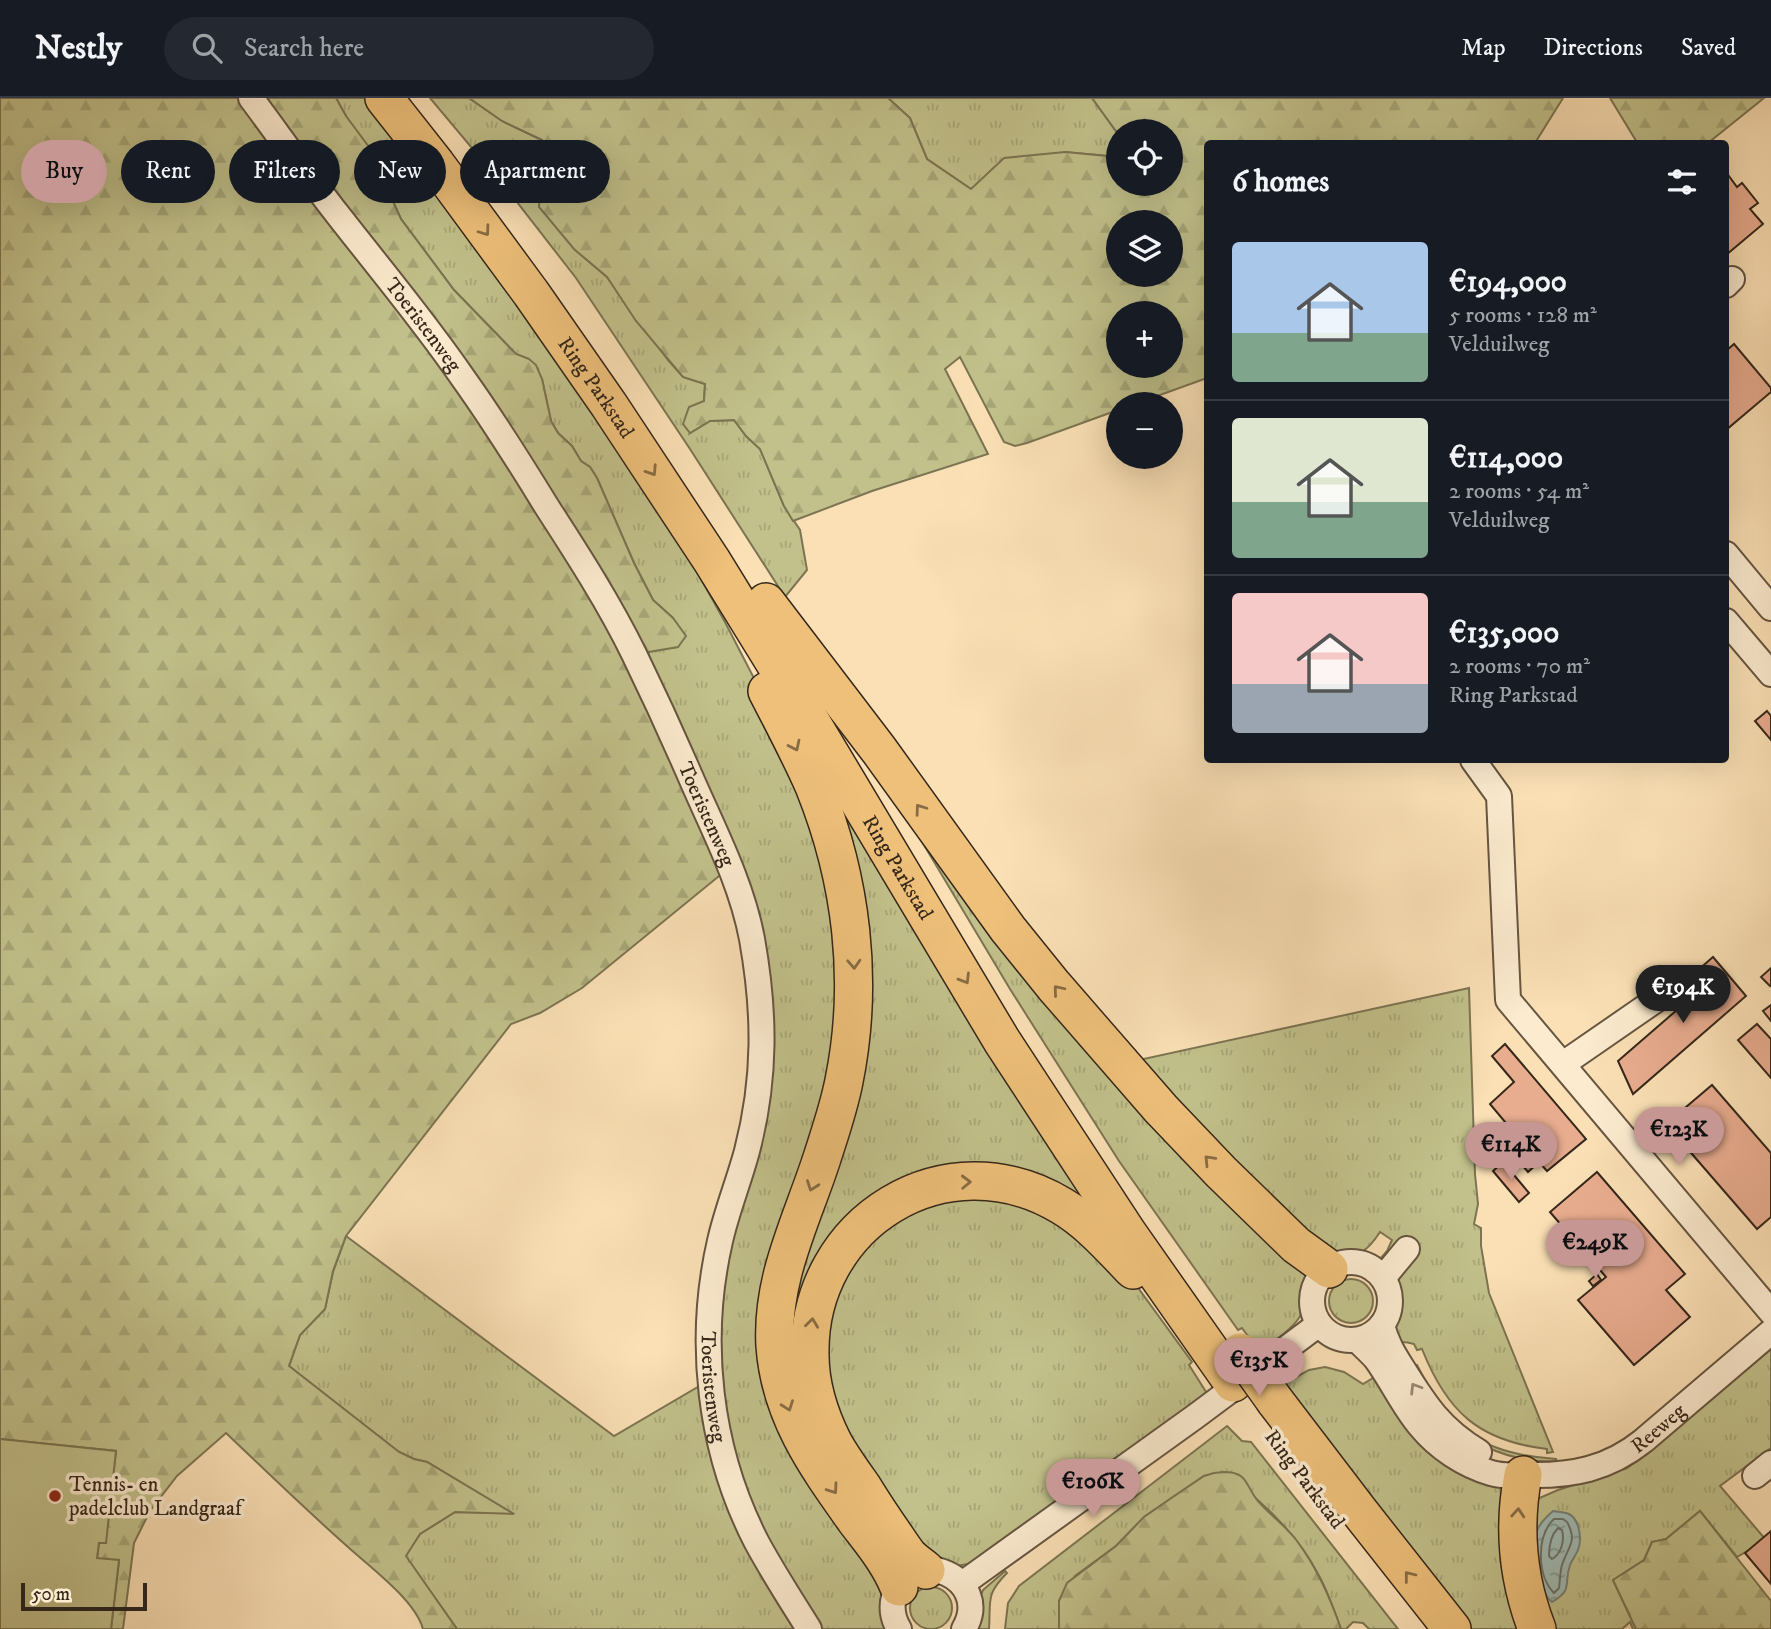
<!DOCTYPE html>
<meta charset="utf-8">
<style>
:root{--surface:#171b24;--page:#242831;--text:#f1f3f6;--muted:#9ea1a6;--line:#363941;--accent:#c59692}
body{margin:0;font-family:"IM FELL DW Pica",serif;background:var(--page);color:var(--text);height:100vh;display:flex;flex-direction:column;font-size:26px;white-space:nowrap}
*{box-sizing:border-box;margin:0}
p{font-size:23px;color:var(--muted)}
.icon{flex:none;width:38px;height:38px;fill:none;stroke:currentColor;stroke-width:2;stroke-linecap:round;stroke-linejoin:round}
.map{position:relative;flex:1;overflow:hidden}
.sheet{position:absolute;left:1204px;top:42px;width:525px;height:623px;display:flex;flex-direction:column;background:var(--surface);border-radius:7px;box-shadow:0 7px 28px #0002}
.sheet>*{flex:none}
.hud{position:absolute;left:21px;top:42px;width:665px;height:63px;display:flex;gap:14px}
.buttons{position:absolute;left:1106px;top:21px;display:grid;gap:14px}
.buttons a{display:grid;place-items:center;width:77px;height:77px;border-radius:50%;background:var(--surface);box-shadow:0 7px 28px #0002;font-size:35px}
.scale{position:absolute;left:21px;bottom:18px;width:126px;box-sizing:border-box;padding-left:7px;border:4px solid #35271a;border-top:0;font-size:19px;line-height:24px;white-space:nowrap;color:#35271a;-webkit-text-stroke:5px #fcebcf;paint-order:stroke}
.price{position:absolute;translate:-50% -60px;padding:0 16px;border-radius:24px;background:var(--accent);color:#111;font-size:23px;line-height:46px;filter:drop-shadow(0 2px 4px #0008)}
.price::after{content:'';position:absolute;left:50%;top:42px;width:21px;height:16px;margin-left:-10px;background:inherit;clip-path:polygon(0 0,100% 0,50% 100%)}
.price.on{background:#222;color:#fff}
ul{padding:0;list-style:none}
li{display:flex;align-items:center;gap:21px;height:175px;padding:0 28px}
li+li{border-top:2px solid var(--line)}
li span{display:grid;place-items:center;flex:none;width:196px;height:140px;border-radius:7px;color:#555}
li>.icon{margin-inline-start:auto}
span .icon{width:84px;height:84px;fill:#fffc;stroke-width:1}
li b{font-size:30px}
h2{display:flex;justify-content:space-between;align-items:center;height:84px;padding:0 28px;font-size:30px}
.pill{padding:0 24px;border-radius:32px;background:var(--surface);box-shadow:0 7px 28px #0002;font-size:24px;line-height:63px}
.pill.on{background:var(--accent);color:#111}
header{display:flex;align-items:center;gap:42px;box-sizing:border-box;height:98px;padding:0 35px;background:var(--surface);border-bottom:2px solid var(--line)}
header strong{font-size:33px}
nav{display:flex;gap:38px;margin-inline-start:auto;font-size:24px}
.search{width:490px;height:63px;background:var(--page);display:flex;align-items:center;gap:18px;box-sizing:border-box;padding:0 24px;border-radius:38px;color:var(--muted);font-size:26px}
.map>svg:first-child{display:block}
.grass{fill:url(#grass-tufts);stroke:#7c7452;stroke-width:2}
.forest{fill:url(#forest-firs);stroke:#7c7452;stroke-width:2;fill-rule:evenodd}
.pitch{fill:#c2c18b;stroke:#7c7452;stroke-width:2}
.water{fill:url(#water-ripples);stroke:#758077;stroke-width:2}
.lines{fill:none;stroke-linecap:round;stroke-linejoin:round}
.shore{stroke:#6a7168;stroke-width:2}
.building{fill:#e8ac8f;stroke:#35271a;stroke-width:2}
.minor-casing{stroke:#665541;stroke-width:28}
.highway-casing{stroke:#35271a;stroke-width:40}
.minor{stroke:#fcebcf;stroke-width:24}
.highway{stroke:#eec07a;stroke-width:37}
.highway-bridge-casing{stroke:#35271a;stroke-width:40;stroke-linecap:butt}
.highway-bridge{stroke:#eec07a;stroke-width:37}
.oneway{stroke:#886c45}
.oneway2{stroke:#988974}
.poi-dot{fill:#8f2418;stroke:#fcebcf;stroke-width:2.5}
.labels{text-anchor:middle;stroke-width:7;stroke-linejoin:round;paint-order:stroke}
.street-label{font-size:21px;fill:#35271a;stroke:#fcebcf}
.poi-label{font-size:21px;fill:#35271a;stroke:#fcebcf;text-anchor:start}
</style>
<header>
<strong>Nestly</strong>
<div class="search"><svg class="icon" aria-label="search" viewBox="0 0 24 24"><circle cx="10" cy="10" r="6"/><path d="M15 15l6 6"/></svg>Search here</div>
<nav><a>Map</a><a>Directions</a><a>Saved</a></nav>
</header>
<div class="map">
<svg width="1771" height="1531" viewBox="0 0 1771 1531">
<defs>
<pattern id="grass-tufts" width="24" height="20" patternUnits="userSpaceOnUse" patternTransform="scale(1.75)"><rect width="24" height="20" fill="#c2c18b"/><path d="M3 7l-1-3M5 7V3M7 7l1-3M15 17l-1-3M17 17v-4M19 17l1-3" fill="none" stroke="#a7a677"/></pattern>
<pattern id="forest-firs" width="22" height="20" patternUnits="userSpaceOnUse" patternTransform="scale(1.75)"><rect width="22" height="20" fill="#c2c18b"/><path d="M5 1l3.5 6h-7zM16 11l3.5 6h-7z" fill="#a7a677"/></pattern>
<pattern id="water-ripples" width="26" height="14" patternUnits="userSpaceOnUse" patternTransform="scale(1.75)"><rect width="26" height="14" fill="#a0bbb5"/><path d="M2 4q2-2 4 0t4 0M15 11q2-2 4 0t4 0" fill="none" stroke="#839892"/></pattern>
</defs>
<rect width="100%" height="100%" fill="#fbe0b5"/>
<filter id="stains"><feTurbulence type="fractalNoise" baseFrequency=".00286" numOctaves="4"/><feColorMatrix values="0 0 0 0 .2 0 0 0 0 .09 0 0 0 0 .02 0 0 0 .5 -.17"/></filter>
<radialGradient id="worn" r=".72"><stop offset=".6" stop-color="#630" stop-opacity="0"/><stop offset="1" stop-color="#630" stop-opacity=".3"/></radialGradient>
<g class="grass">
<polygon points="336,0 373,0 511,187 691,463 726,526 789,648 811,698 848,909 773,1197 889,1478 890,1531 817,1531 776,1462 733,1362 716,1236 767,906 646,565 649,553 678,549 673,520 653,502 634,465 597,380 590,369 581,363 572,348 558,335 551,323 542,281 529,261 516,256 454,192 401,121 390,97"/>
<polygon points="430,0 469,0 502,23 542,42 542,74 574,151 607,179 668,262 683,279 705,286 704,303 690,335 710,323 734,322 746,338 760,351 784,408 800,432 807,472 785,499 690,351 576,180 513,99"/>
<polygon points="888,0 1092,0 1118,36 1118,59 1065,54 971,91 927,61 910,20"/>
<polygon points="775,582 1131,1156 1041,1091 880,1105 804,1262 781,1239 859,887"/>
<path d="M872,660L1316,1174C1305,1190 1308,1201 1301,1216C1296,1229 1271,1245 1260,1255L1242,1230L1238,1232L1119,1063L1010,891Z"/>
<path d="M1469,890L1475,1076L1478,1106L1474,1126L1481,1130V1148L1489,1195L1553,1354L1547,1355V1351C1479,1343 1447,1314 1422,1251L1417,1252L1414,1246C1407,1244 1402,1243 1395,1245L1393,1230L1398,1201L1396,1182L1386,1165L1380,1161L1387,1153L1392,1142L1380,1134C1365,1157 1360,1156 1333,1159L1125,965Z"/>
<polygon points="1017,1096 1133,1183 1192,1264 1189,1267 1208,1297 1006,1442 968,1466 956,1468 910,1449 826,1305 824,1198 905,1105"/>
<polygon points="346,1138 614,1338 703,1286 801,1531 457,1531 405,1458 420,1436 455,1414 512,1415 427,1364 414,1361 399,1354 289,1268 300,1237 325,1211 333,1174"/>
<circle cx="1351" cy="1203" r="22"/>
<polygon points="1771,1249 1771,1350 1720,1388 1766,1442 1737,1459 1700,1413 1666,1441 1652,1444 1644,1462 1613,1482 1636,1531 1633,1531 1630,1524 1622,1531 1544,1531 1528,1412 1537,1401 1558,1392 1627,1370 1647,1355"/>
<path d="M1406,1256L1413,1268L1417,1267C1450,1333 1482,1356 1556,1361L1557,1364C1508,1364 1462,1345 1432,1305C1421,1290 1413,1274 1403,1258Z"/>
<polygon points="1325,1269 1344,1274 1363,1286 1378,1277 1512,1389 1532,1531 1464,1531 1282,1287 1309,1272"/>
<path d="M1227,1328L1242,1343L1251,1344L1398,1531H1369L1363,1525L1353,1524L1346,1531H1341C1334,1513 1328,1493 1318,1476C1297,1435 1260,1402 1224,1374L1204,1378L1170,1401L1144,1419L1116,1448L1075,1478L1059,1503V1531H1005L1008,1505L1019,1488Z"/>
<path d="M1005,1473L1007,1475C985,1497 991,1503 989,1531H974L979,1501L983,1492Z"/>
<circle cx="931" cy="1510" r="21"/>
</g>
<g class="forest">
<path d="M0,0H336L346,18L369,49L382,71L390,97L401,121L454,192L516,256L529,261L536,267L542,281L551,323L558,335L572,348L581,363L590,369L597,380L634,465L653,502L673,520L686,538L678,549L649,554L642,574L724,774L582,890L540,915L511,926L346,1138L333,1173L325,1211L300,1237L289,1268L399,1354L414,1361L427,1364L514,1416L455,1414L420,1436L406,1458L457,1531H423C415,1502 370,1469 348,1449C306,1412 266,1373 226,1335L177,1378L150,1413L134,1445L123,1531H111L119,1463L97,1461L99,1444L105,1445L116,1353L0,1341Z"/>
<path d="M469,0H888L910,20L927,61L971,91L1004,60L1065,54L1118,59V86H1171V33H1118V36L1092,0H1563L1535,45L1208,46L1207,280L1135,306H1118V312L1027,345L1015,348L1004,344L960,259L945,271L988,356L872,393L793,423L784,408L760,351L746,338L734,322L710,323L690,335L683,326L689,309L704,303L705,286L683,279L636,223L607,179L574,151L539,109L542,74V42L502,23ZM1171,124V177H1118V124ZM1118,215H1171V268H1118Z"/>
<polygon points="1610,0 1764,0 1708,45 1638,46"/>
<path d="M1224,1374C1249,1374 1245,1388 1258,1403C1270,1417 1286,1428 1297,1443C1317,1470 1330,1499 1341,1531H1059V1503L1067,1485L1116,1448L1144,1419L1170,1401L1204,1378L1214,1375Z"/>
<polygon points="1700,1413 1771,1503 1771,1531 1636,1531 1613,1482 1644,1462 1652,1444 1666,1441"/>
</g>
<polygon class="pitch" points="0,1341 116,1353 106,1445 99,1445 97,1460 119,1462 111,1531 0,1531"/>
<path class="water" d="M1553,1413C1558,1414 1564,1414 1569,1416C1580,1422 1582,1442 1578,1452C1576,1457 1572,1462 1570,1467C1563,1487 1574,1491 1552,1504C1539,1495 1533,1457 1535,1441C1536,1429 1544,1421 1553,1413Z"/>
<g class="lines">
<g class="shore">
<path d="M1554,1421H1563L1567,1424C1578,1444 1568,1448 1562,1467C1560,1474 1560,1482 1559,1490L1554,1495C1537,1478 1536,1438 1554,1421Z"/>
<path d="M1558,1430L1562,1432C1565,1443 1561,1456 1552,1461L1549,1458C1549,1448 1551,1437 1558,1430Z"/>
</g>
</g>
<g class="building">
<polygon points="1726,74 1737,89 1742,85 1758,105 1750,111 1763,126 1726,157"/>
<polygon points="1734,246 1771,290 1771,294 1726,332 1726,253"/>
<polygon points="1767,613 1771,618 1771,642 1755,623"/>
<polygon points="1713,859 1746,898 1633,996 1618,963 1700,892 1689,880"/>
<polygon points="1771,870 1771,887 1770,888 1761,879"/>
<polygon points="1771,907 1771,923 1763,913"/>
<polygon points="1757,926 1771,941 1771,980 1738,942"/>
<polygon points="1505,946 1586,1041 1547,1073 1539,1064 1528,1074 1494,1034 1506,1025 1490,1006 1514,984 1492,958"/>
<polygon points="1712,987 1771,1055 1771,1119 1757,1131 1666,1026"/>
<polygon points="1503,1064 1529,1095 1519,1104 1493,1073"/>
<polygon points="1597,1074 1685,1176 1666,1192 1690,1219 1634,1267 1578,1202 1606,1179 1550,1114"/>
<polygon points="1597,1176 1601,1182 1593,1188 1589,1183"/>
<polygon points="1771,1433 1771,1486 1745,1455"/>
</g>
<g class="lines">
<g class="minor-casing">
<g id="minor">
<path id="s1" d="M251,0C280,39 308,79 338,117C380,171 424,223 463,280C493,322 520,365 547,409C578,457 609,505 634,556C653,595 671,634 688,673C711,727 741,782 752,841C765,914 766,980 747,1053C739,1083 727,1112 720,1143C697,1243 709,1351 756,1443C772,1473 791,1502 809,1531"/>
<polyline points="1726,187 1732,181"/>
<polyline points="1726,456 1771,510"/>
<polyline points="1726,523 1771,576"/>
<polyline points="1473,662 1499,698 1508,902 1771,1214"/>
<polyline points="1563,966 1676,888"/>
<circle cx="1351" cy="1203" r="39"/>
<polyline points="1383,1180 1407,1151"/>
<path d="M1382,1227C1386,1244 1394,1257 1403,1271C1426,1308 1441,1331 1479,1354"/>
<path id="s2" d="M1357,1242C1363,1248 1370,1254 1376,1261C1392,1283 1403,1308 1420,1328C1438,1350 1464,1367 1491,1375C1504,1379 1515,1377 1528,1377C1572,1378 1608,1371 1643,1343L1771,1234"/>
<polyline points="1755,1378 1771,1365"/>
<polyline points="962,1486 1196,1318 1319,1226"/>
<path d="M899,1531C893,1521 891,1510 894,1499C910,1444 994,1480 964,1531"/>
</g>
</g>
<g class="highway-casing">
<g id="highway">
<path id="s3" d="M384,0L436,66L531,195L609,307L712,463L813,627L1002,943L1127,1134L1233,1285"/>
<polyline points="766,504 879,652 1008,831 1054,888 1161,1011 1221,1074 1296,1147 1329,1171"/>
<path d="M767,593C783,624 800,656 814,688C852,782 864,884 844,983C839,1009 830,1035 822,1060C802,1122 771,1180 775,1248C780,1318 817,1368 856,1423C872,1444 889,1464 899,1489"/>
<polyline points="1275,1303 1359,1413 1452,1531"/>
<path d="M1523,1377C1513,1429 1518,1482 1537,1531"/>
<path d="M926,1472C920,1467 914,1463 909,1458C905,1453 901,1447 897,1441C885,1424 873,1406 862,1388C852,1374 841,1359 833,1344C820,1318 810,1286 810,1257C807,1124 946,1038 1062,1108C1089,1124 1111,1149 1133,1172"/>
</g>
</g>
<use href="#minor" class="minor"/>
<use href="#highway" class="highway"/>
<g class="highway-bridge-casing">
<polyline id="highway-bridge" points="1240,1254 1275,1303"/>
</g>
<use href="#highway-bridge" class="highway-bridge"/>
</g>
<defs><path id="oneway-chevron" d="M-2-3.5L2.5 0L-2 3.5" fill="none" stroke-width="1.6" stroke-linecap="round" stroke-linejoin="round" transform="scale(1.75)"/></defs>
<g class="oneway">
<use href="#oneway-chevron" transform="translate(485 133) rotate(54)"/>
<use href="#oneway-chevron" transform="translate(652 373) rotate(57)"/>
<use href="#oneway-chevron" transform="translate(795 648) rotate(64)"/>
<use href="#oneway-chevron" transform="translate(920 711) rotate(-126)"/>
<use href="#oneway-chevron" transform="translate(854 866) rotate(87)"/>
<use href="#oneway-chevron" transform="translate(965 881) rotate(59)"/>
<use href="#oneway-chevron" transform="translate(1058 892) rotate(-130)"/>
<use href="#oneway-chevron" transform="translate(1209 1062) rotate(-134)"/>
<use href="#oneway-chevron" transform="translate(966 1084) rotate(-2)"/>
<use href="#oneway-chevron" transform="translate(812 1088) rotate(110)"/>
<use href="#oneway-chevron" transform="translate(812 1225) rotate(-83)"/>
<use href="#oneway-chevron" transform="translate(788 1308) rotate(70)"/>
<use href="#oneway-chevron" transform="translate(833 1391) rotate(55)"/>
<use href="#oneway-chevron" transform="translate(1518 1415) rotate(-86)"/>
<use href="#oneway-chevron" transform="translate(1409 1478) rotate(-128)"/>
</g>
<use class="oneway2" href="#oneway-chevron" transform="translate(1415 1290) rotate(-122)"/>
<circle class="poi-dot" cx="55" cy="1398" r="7"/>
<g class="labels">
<g class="street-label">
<text dy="7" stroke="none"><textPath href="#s1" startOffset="285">Toeristenweg</textPath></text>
<text dy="7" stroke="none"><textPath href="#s3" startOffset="359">Ring Parkstad</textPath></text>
<text dy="7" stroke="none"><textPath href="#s1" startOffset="852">Toeristenweg</textPath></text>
<text dy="7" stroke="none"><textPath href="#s3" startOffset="926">Ring Parkstad</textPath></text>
<text dy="7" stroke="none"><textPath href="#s1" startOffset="1440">Toeristenweg</textPath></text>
<text dy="7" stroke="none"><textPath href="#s2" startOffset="373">Reeweg</textPath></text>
<text transform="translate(1305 1381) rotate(53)" y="7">Ring Parkstad</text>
</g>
<g class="poi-label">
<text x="69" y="1393">Tennis- en<tspan x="69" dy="24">padelclub Landgraaf</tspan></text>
</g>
</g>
<rect width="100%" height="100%" filter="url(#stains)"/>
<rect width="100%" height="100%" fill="url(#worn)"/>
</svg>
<div class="buttons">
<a><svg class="icon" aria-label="locate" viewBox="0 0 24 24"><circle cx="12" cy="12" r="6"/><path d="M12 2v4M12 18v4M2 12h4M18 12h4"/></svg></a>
<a><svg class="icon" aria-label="layers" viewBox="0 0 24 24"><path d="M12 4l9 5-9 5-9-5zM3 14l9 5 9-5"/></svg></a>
<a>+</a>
<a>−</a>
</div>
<div class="scale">50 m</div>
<b class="price on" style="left:1683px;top:927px">€194K</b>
<b class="price" style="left:1679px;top:1069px">€123K</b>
<b class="price" style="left:1511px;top:1084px">€114K</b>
<b class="price" style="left:1595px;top:1182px">€249K</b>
<b class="price" style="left:1259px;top:1300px">€135K</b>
<b class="price" style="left:1093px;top:1421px">€106K</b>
<div class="hud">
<a class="pill on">Buy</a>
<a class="pill">Rent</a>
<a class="pill">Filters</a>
<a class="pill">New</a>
<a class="pill">Apartment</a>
</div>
<section class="sheet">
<h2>6 homes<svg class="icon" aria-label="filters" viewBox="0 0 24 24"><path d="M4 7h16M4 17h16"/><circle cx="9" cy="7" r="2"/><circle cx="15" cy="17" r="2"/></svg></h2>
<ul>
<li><span style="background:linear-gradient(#a9c7e8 65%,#7fa58c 0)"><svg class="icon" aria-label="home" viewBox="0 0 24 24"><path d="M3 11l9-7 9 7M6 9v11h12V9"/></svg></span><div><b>€194,000</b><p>5 rooms · 128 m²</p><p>Velduilweg</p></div></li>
<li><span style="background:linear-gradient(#dfe7d0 60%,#7fa58c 0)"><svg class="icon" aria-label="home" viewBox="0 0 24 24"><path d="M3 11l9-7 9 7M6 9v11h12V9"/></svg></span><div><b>€114,000</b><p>2 rooms · 54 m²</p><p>Velduilweg</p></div></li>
<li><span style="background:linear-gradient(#f6c9c9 65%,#9aa5b1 0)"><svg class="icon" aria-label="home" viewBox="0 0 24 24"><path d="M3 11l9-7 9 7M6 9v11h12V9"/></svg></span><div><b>€135,000</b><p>2 rooms · 70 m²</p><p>Ring Parkstad</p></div></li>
</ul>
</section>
</div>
